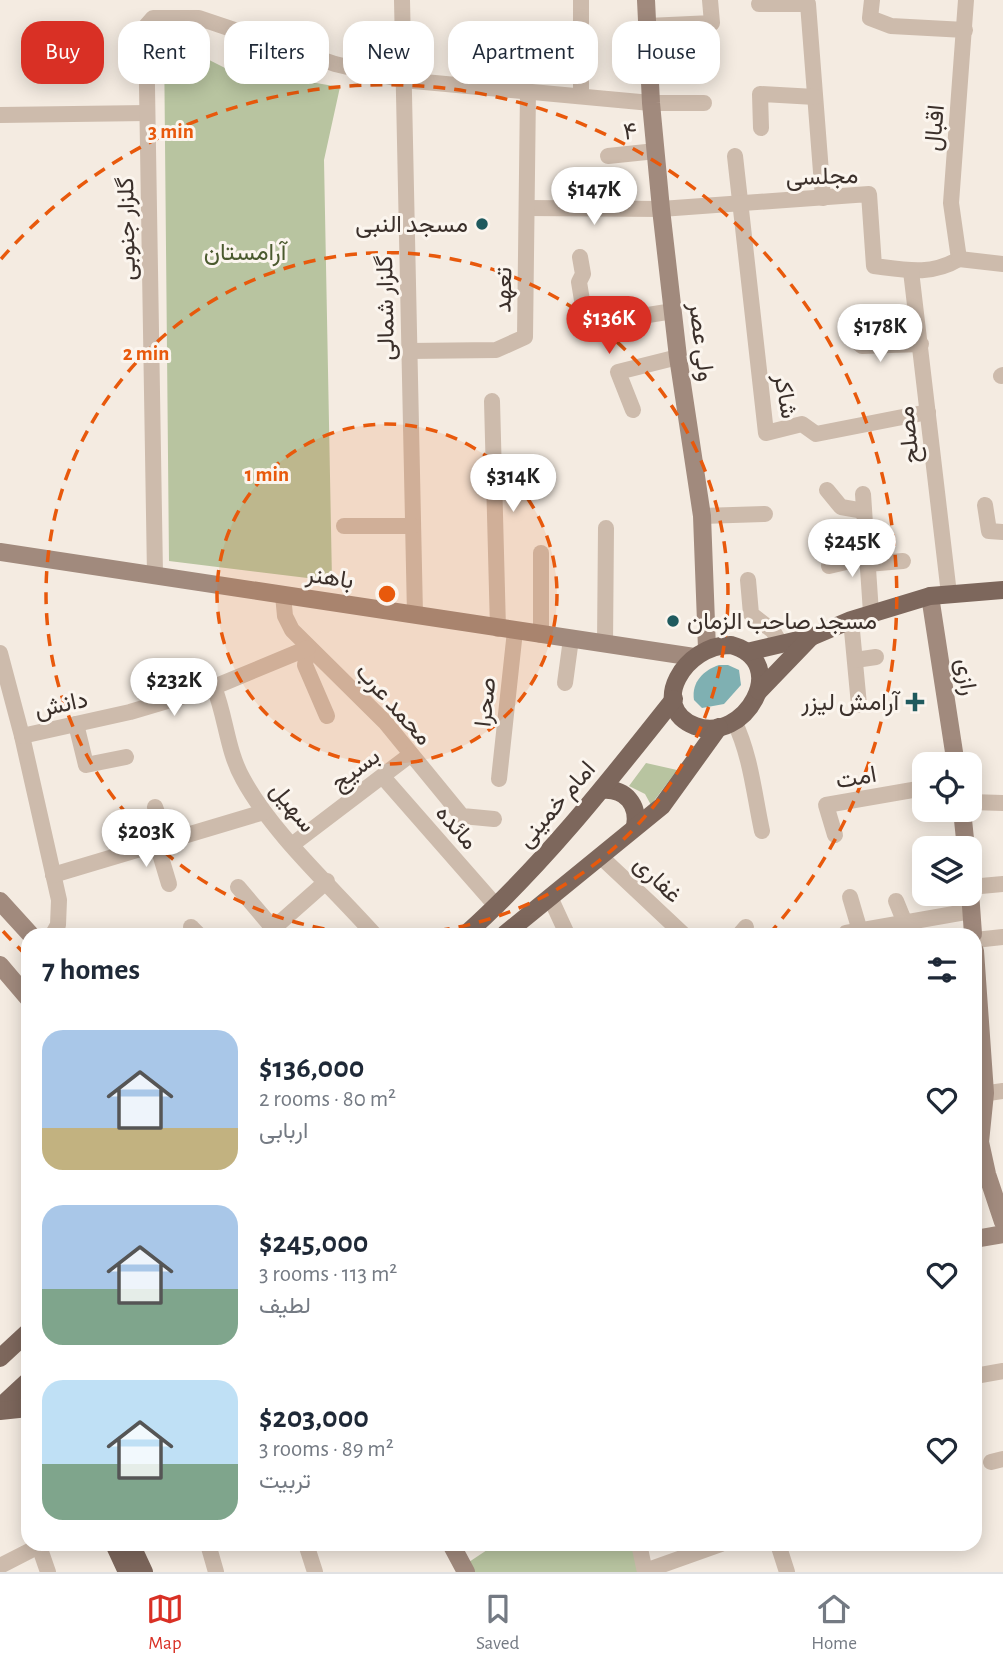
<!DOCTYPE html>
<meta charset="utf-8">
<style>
:root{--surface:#fff;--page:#f6f6f7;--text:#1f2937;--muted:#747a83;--line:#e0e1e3;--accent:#d93025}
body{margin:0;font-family:"Alegreya Sans",Vazirmatn,sans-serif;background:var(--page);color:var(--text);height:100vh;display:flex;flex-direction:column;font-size:26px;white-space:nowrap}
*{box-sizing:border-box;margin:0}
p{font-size:23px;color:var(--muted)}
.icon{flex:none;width:38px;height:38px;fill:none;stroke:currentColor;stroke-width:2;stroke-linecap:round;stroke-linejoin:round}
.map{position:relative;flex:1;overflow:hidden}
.drawer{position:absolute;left:21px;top:928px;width:961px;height:623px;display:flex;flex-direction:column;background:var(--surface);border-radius:21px;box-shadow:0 4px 18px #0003}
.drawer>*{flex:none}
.banner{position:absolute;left:21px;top:21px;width:962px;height:63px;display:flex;gap:14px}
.tools{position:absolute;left:912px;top:752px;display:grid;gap:14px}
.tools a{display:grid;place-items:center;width:70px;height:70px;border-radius:14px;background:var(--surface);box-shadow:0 4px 18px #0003;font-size:35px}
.price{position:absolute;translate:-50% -60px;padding:0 16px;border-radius:24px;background:#fff;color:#222;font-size:23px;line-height:46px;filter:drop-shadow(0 2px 4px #0008)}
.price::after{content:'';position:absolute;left:50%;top:42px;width:21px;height:16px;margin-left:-10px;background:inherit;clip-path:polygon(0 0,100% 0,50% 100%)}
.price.on{background:var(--accent);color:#fff}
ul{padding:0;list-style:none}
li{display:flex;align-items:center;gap:21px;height:175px;padding:0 21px}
li span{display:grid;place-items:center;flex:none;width:196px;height:140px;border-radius:21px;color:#555}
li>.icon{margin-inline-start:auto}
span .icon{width:84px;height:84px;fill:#fffc;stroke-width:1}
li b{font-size:30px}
h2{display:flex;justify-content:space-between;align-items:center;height:84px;padding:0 21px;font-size:30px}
.tag{padding:0 24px;border-radius:21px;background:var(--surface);box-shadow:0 4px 18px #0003;font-size:24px;line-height:63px}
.tag.on{background:var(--accent);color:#fff}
.menu{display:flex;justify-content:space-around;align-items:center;height:98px;border-top:2px solid var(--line);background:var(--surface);font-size:19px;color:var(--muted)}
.menu a{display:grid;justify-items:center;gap:4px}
.menu .on{color:var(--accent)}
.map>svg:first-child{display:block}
.green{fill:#b8c4a0}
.water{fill:#7fb0b2}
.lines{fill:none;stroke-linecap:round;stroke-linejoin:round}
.street{stroke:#cdbbac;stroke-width:16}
.secondary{stroke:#a18a7d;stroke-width:18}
.primary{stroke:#7d675c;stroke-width:18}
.ring{fill:none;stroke:#e8590c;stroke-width:3.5;stroke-dasharray:12 9}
.poi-dot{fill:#1f5a5e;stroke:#fbf5ee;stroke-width:2.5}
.labels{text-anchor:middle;stroke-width:6;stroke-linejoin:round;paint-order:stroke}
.street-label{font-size:24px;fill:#3b302b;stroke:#fbf5ee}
.poi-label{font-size:24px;fill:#3b302b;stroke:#fbf5ee;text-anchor:end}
.park-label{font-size:24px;fill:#4a5a2e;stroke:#fbf5ee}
.centre{fill:#e8590c;stroke:#fbf5ee;stroke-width:3.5}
.ring-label{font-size:21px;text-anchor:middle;font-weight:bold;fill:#e8590c;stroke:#fbf5ee;stroke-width:6;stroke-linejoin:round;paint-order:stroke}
</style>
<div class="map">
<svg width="1003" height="1572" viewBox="0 0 1003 1572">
<rect width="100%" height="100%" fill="#f4ebe1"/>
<g class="green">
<polygon points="164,37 225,68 340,87 324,160 332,581 169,561"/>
<polygon points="646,763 677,770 651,805 645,794 629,786"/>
<polygon points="496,1544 634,1544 641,1572 474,1572 469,1562"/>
</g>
<path class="water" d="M719,665H728L739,670L741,685L724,704L702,708L694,700C691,682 704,670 719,665Z"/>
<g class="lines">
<g class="street">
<polyline points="402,0 415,615"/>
<polyline points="581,0 581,96"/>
<polyline points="872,0 870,18 891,26 965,30"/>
<polyline points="759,4 808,4 823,198"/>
<polyline points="648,26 712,23 710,0"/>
<polyline points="0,115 147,113"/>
<polyline points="761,128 760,94 815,97"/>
<polyline points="608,156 656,151"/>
<polyline points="735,156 766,433 802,424 816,434 928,412"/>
<path d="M527,208L661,209L869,194L874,266C905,270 931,276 959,259"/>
<polyline points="580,257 583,274 579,282 586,325 673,311"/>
<polyline points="959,259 951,203 966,0"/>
<polyline points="959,259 1003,264"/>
<polyline points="911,271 949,594"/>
<polyline points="854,339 862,346 921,344"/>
<polyline points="409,351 496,350 525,337 528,91"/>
<polyline points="1001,376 1003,375"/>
<polyline points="492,401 498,629"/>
<polyline points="633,410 618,372 678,357"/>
<polyline points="827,490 841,507 864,511"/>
<polyline points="863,494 871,613"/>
<polyline points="985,505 989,531 1003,532"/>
<polyline points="702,516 765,514"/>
<polyline points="344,526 413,526"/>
<polyline points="867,564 903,561"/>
<polyline points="829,566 867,557"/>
<polyline points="155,575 146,26 153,18 199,18 335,64 403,80 651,103 704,103"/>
<polyline points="748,580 751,614 773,631 780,643"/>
<polyline points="283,595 285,616 292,630 385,722 462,816 494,819"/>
<polyline points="851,620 859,705"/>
<polyline points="541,635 541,553"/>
<polyline points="605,644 606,528"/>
<polyline points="308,648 305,665 327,716"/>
<polyline points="0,653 22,736 59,900 58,925 53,934"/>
<polyline points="855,660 876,657"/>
<polyline points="565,683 571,639"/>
<path d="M214,687C226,717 227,751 243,779C273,834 332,887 374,934"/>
<path d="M734,721C751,756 754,794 762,831"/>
<polyline points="76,724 86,765 126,757"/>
<polyline points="22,736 130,712 214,687 308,648"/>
<polyline points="383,777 497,907"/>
<polyline points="499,779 515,631"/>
<polyline points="970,802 1003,803"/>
<polyline points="155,807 167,841"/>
<polyline points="835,835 826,805 924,788"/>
<polyline points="157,844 169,884"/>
<polyline points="293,844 410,755"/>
<polyline points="600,856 683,934"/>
<polyline points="53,875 264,812"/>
<polyline points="238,887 278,934"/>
<polyline points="970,887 1003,884"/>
<polyline points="550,897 567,934"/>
<polyline points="850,897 860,931"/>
<polyline points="896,901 905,923"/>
<polyline points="191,927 198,934"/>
<polyline points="846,933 971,911"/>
<polyline points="267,934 327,881"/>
<polyline points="740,934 746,927"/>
<polyline points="975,940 1003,937"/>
<polyline points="975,1095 1003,1091"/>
<polyline points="975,1376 1003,1371"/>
<polyline points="991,1462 1003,1459"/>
<polyline points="208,1544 216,1572"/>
<polyline points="306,1544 315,1572"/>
<polyline points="639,1544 645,1572"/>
<polyline points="778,1544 787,1572"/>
<polyline points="39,1546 48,1572"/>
<polyline points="0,1566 43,1544"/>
<polyline points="645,1571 721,1544"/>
</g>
<g class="secondary">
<polyline points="646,0 651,103 661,209 678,357 702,516 707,649"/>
<polyline points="0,552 694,657"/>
<polyline points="930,596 956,765"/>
<polyline points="962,810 966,849"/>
<polyline points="970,892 973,934"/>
<polyline points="0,901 30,934"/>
<polyline points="975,951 985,1093 980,1142 987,1174 1003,1222"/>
<polyline points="0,965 28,998"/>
<polyline points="975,1239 1003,1234"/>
<polyline points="451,1544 466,1572"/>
</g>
<g class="primary">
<path d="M731,645C793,662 744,745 695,726C647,707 685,644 731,645Z"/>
<polyline points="747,652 811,637 851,620 930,596 1003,590"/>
<polyline points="759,691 811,637"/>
<path d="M602,790C626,788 639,805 635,827"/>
<path d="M466,934C544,864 609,781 674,699"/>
<polyline points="505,934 662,806 719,727"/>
<polyline points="0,1358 28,1332"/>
<polyline points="0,1407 28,1381"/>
<polyline points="0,1411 28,1408"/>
<polyline points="114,1544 127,1572"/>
<polyline points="131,1544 144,1572"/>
</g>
</g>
<circle cx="387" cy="594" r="170" fill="#e8590c" fill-opacity=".12"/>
<g class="ring">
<circle cx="387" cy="594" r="170"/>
<path d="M366 934A341 341 0 1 1 408 934"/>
<path d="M26 955A511 511 0 0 1 1 929M1 259A511 511 0 1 1 770 933"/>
</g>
<g class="poi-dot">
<circle cx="482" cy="224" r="7"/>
<circle cx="673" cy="621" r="7"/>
<path d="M911.5 691.5h7v7h7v7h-7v7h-7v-7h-7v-7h7z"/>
</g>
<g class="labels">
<g class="street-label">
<text transform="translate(934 128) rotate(-85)" y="8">اقبال</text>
<text transform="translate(630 131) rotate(-6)" y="8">۴</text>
<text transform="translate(822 176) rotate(-2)" y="8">مجلسی</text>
<text transform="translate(126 229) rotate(-91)" y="8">گلزار جنوبی</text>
<text transform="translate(503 290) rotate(-89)" y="8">تعهد</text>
<text transform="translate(385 308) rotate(-91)" y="8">گلزار شمالی</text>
<text transform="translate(702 342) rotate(83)" y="8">ولی عصر</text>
<text transform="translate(786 396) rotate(80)" y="8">شاکر</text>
<text transform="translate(908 435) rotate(-96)" y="8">مصلح</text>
<text transform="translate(330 577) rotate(9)" y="8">باهنر</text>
<text transform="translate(967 677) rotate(81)" y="8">رازی</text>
<text transform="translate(485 702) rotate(-84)" y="8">صحرا</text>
<text transform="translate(61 704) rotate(-12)" y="8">دانش</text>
<text transform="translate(394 704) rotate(48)" y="8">محمد عرب</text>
<text transform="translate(355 769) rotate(-37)" y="8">بسیج</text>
<text transform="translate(856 777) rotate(-10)" y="8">امت</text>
<text transform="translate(556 804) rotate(-49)" y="8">امام خمینی</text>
<text transform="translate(293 807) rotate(51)" y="8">سهیل</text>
<text transform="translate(457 827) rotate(49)" y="8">مائده</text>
<text transform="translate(658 879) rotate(44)" y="8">غفاری</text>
</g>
<g class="poi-label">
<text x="468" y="232">مسجد النبی</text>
<text x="687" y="629" text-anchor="start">مسجد صاحب الزمان</text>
<text x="899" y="710">آرامش لیزر</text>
</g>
<g class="park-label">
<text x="245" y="260">آرامستان</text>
</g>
</g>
<circle cx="387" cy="594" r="10" class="centre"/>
<g class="ring-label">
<text x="171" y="138">3 min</text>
<text x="146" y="360">2 min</text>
<text x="267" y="481">1 min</text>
</g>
</svg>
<div class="tools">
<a><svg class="icon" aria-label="locate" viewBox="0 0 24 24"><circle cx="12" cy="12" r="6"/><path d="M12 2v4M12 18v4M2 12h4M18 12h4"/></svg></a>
<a><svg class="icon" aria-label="layers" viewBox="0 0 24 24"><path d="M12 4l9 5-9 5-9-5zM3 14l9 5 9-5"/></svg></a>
</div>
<b class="price" style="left:594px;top:227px">$147K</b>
<b class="price on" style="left:609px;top:356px">$136K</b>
<b class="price" style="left:880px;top:364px">$178K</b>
<b class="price" style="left:513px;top:514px">$314K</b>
<b class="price" style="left:852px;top:579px">$245K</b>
<b class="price" style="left:174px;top:718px">$232K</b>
<b class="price" style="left:146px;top:869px">$203K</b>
<div class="banner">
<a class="tag on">Buy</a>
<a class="tag">Rent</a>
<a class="tag">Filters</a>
<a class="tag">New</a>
<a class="tag">Apartment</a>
<a class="tag">House</a>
</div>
<section class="drawer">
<h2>7 homes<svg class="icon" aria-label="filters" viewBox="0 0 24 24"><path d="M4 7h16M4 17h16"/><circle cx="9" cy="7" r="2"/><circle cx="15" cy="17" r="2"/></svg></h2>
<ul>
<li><span style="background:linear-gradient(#a9c7e8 70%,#c2b280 0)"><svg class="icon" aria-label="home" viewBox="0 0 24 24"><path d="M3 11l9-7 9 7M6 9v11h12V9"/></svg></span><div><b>$136,000</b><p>2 rooms · 80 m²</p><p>اربابی</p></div><svg class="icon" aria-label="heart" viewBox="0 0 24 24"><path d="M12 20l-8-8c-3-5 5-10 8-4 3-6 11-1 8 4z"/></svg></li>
<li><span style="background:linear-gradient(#a9c7e8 60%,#7fa58c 0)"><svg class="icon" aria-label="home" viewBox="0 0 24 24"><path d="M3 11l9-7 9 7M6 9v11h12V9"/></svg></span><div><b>$245,000</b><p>3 rooms · 113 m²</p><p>لطیف</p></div><svg class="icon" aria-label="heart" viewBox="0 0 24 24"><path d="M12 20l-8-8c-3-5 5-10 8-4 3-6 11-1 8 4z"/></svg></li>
<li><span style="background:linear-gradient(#bfe0f5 60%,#7fa58c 0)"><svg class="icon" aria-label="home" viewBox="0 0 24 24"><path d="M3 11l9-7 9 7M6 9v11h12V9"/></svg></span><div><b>$203,000</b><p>3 rooms · 89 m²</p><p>تربیت</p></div><svg class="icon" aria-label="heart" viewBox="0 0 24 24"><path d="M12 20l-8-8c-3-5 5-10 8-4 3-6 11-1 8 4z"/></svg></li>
</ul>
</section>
</div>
<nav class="menu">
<a class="on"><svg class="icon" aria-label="map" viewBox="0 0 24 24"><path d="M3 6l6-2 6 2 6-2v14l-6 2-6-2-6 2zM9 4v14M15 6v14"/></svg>Map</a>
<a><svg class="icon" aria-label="saved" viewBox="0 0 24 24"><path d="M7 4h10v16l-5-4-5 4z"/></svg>Saved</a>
<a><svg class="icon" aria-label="home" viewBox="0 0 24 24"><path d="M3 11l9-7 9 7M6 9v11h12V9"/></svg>Home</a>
</nav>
